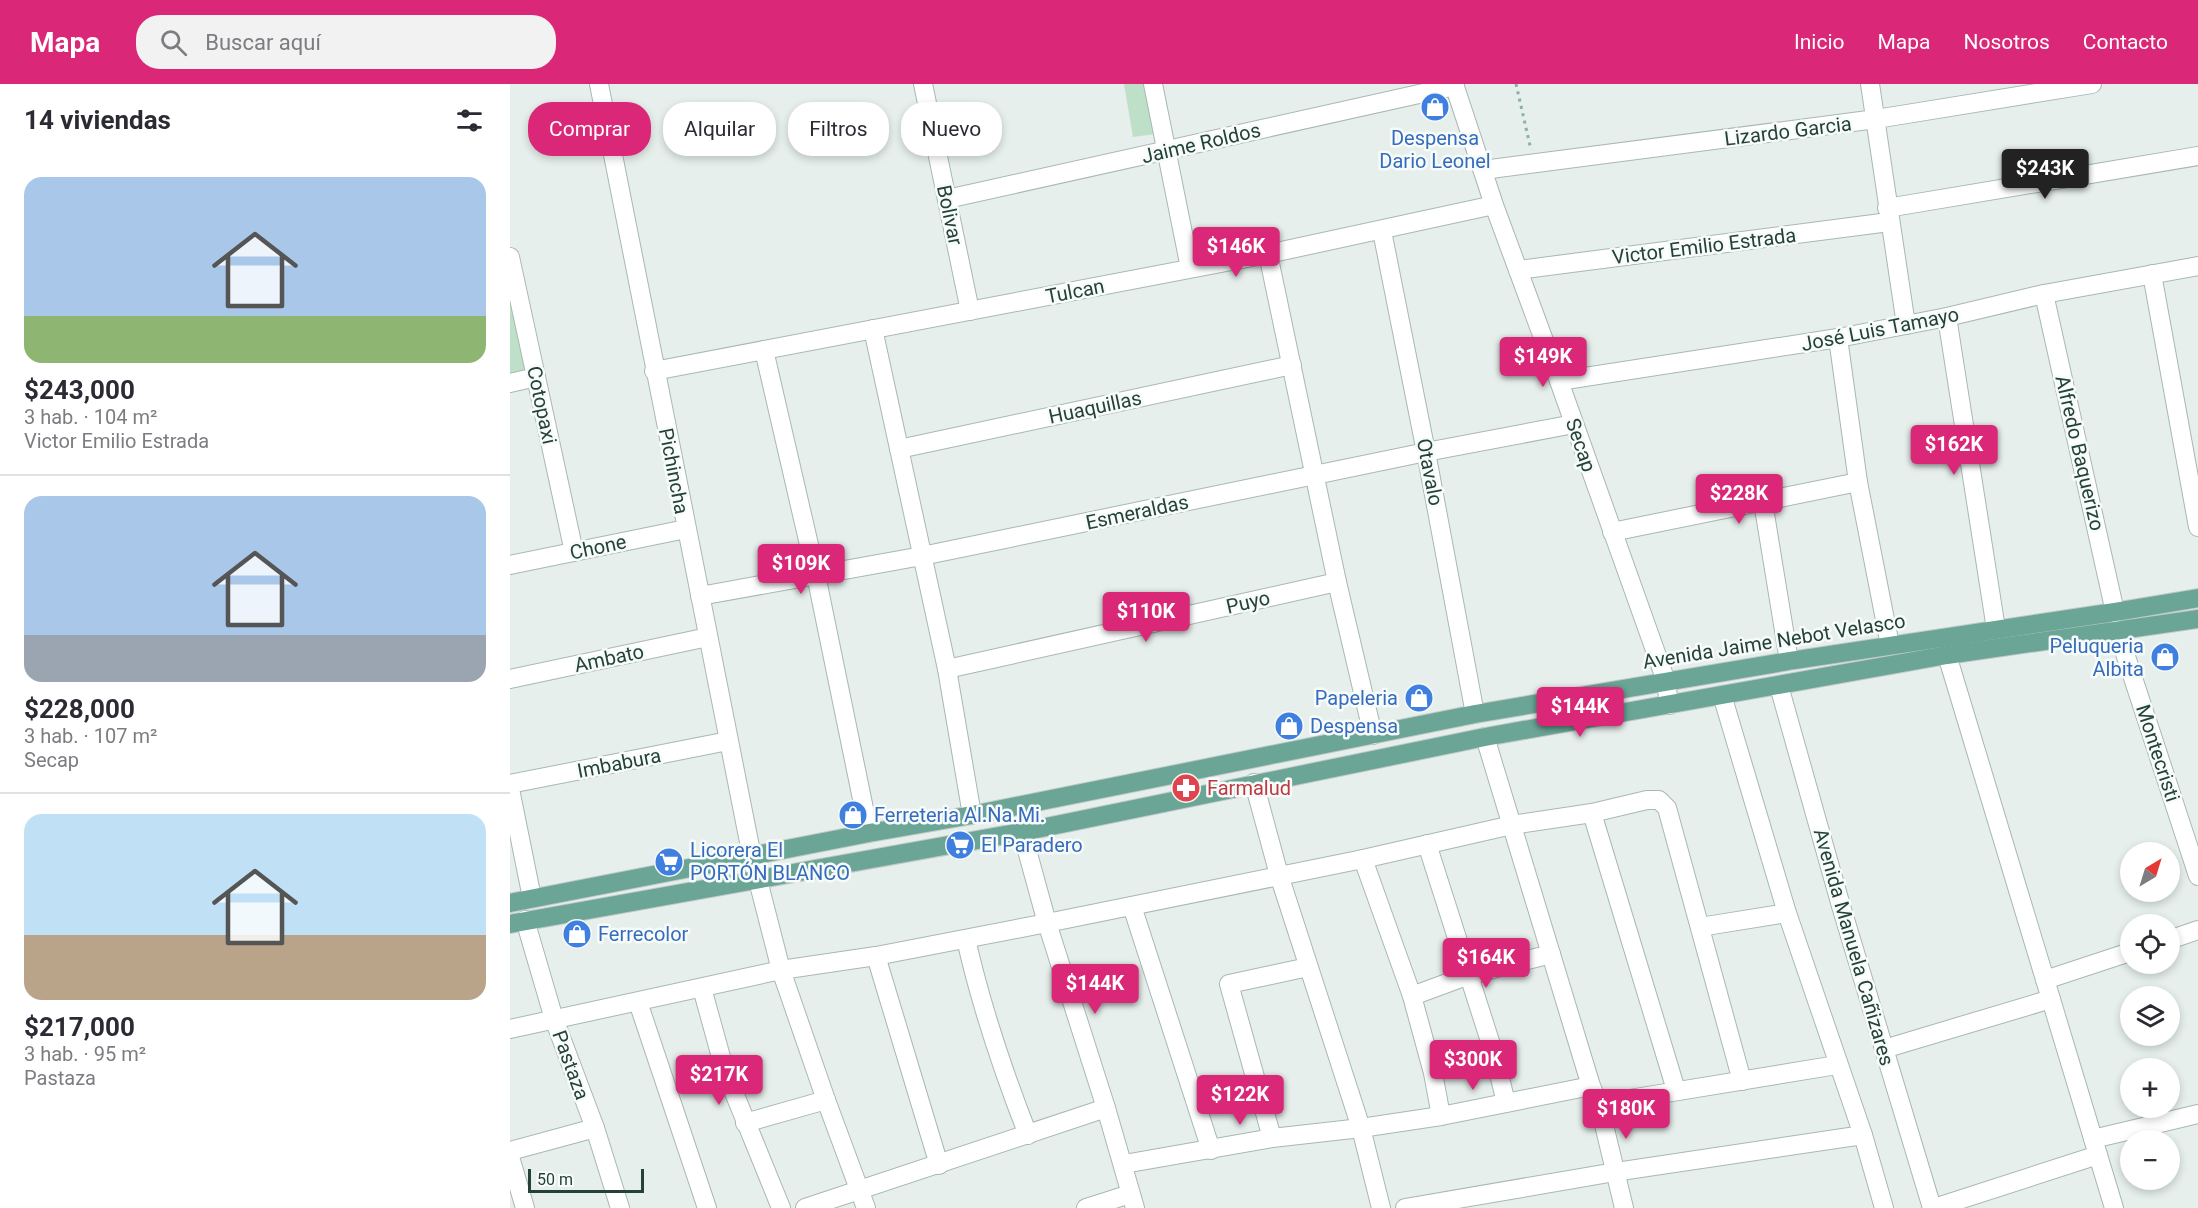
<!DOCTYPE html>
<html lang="es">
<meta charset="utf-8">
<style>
:root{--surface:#fff;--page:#f2f2f3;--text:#2b2b33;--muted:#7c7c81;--line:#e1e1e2;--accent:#db2777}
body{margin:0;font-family:Roboto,sans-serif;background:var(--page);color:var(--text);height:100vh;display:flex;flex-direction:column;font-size:22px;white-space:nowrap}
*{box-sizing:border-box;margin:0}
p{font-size:20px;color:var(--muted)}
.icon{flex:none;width:33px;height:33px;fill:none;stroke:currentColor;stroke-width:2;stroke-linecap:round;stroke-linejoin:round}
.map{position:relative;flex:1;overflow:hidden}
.panel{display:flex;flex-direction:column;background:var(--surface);width:510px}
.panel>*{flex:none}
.banner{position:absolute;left:18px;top:18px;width:570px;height:54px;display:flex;gap:12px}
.needle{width:39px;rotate:38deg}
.controls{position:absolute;left:1610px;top:758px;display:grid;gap:12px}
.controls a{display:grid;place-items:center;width:60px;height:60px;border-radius:50%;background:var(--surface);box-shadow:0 3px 9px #0003;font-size:30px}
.scale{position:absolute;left:18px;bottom:15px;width:116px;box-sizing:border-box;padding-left:6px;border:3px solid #24423a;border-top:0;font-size:16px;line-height:21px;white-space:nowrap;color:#24423a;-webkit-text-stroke:4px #f7fbf9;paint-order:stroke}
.price{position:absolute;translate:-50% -51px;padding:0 14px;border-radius:6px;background:var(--accent);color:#fff;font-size:20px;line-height:39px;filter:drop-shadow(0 2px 3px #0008)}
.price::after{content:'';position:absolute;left:50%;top:36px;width:18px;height:14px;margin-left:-9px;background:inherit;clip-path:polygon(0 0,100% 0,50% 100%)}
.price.current{background:#222;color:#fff}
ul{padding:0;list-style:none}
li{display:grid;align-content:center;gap:12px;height:318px;padding:0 24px}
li+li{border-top:2px solid var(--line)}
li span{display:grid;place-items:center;height:186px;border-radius:18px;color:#555}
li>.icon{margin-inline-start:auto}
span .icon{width:108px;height:108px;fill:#fffc;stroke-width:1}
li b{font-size:26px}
h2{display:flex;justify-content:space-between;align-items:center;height:72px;padding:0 24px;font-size:26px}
.pill{padding:0 21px;border-radius:24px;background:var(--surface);box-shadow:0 3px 9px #0003;font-size:21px;line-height:54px}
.pill.current{background:var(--accent);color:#fff}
header{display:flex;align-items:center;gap:36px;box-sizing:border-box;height:84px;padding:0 30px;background:var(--accent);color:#fff}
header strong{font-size:28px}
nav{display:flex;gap:33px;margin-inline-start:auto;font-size:21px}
.search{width:420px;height:54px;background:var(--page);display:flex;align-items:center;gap:15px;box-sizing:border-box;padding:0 21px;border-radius:24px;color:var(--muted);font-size:22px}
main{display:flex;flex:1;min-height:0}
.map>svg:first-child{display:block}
.green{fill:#bfe0c8}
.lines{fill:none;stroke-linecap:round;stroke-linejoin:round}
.minor-casing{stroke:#a8b8b2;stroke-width:20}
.major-casing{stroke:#c2cac8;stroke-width:20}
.path{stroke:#86b3a5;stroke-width:3;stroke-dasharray:3 4.5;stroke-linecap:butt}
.minor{stroke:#fff;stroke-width:18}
.major{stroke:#6aa596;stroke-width:18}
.labels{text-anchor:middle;stroke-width:5;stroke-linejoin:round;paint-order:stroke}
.street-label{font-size:20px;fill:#24423a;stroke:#f7fbf9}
.shop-label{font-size:20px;fill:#366cbe;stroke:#f7fbf9;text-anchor:start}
.health-label{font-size:20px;fill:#be3a42;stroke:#f7fbf9;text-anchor:start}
</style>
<header>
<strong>Mapa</strong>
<div class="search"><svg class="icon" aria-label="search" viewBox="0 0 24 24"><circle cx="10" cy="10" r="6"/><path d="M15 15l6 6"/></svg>Buscar aquí</div>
<nav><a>Inicio</a><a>Mapa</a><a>Nosotros</a><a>Contacto</a></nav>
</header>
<main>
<section class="panel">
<h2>14 viviendas<svg class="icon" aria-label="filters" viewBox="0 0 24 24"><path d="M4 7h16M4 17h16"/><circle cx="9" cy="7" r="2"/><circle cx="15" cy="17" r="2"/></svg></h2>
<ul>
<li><span style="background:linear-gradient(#a9c7e8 75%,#8fb573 0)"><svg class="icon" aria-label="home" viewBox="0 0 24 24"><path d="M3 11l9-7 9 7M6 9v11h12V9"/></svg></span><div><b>$243,000</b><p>3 hab. · 104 m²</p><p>Victor Emilio Estrada</p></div></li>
<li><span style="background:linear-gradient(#a9c7e8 75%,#9aa5b1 0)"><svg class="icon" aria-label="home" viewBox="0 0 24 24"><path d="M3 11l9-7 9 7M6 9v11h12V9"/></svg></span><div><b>$228,000</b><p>3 hab. · 107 m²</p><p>Secap</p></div></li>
<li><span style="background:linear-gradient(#bfe0f5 65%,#b9a48a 0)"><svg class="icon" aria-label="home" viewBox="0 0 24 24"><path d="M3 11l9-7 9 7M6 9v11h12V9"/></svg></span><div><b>$217,000</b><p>3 hab. · 95 m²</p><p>Pastaza</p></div></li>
</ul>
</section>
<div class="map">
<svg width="1688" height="1124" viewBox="0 0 1688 1124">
<rect width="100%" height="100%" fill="#e6efeb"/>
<g class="green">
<polygon points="614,0 634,0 645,50 623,53"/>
<polygon points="0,207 15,287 0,290"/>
</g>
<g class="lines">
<g class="minor-casing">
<g id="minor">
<polyline points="89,0 242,773 271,886 316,1016 356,1124"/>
<polyline points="413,0 460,227"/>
<polyline points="643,0 680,184"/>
<polyline points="944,0 984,121 1049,297 1156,597 1159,621"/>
<polyline points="1360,0 1396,241"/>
<polyline points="973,86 1366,35 1582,0"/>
<polyline points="437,115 945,2"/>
<polyline points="1377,124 1688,72"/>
<polyline points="872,147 916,368 965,630"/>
<polyline points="758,170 827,498 863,651"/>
<polyline points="0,173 64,468"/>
<polyline points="1008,186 1379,138"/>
<polyline points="1642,190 1688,443"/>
<polyline points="1534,210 1605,528"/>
<polyline points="1437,233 1486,545"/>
<polyline points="363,245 437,585 462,731"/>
<polyline points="1328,254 1348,398 1380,561"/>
<polyline points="254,266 306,491 359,749"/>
<polyline points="144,287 758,170 984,121"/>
<polyline points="1049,297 1328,254 1437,233 1534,210 1688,182"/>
<polyline points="0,299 26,293"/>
<polyline points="389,365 782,281"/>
<polyline points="1253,418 1279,577"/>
<polyline points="1102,448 1348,398"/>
<polyline points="0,481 176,445"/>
<polyline points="190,512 412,472 916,368 1064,340"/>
<polyline points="1607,545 1688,792"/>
<polyline points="1437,571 1604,1124"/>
<polyline points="437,585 827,498"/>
<polyline points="0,595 198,553"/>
<polyline points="1269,602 1331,822 1422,1124"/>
<polyline points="1212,611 1277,829 1353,1051 1374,1124"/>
<polyline points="975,653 1081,1002 1089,1020 1114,1124"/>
<polyline points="744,699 769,791 851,1044 871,1124"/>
<polyline points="0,700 218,657"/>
<polyline points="0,705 22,814"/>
<polyline points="1082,729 1166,1006"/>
<polyline points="512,748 537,839 596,1024 625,1124"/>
<polyline points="917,760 985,973 996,1019"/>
<polyline points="853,775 902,912 923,989 931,1032"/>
<polyline points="622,822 701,1066"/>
<polyline points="15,836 44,935 85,1044 110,1124"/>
<polyline points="1190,843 1277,829"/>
<path d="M456,855C471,922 493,987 518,1051"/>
<polyline points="1659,856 1688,846"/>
<polyline points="366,872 429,1081"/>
<polyline points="1535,896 1620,868"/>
<polyline points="192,904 214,984 271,1124"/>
<polyline points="902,912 959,891 1041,870"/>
<polyline points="128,918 197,1124"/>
<polyline points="0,945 271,886 366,872 537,839 853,775 1002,741 1082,729 1137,716 1149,716 1157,724 1232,997"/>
<polyline points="1374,965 1541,915"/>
<polyline points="1089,1020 1327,981"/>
<polyline points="235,1039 316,1016"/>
<polyline points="762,1054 719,900 798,883"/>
<polyline points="1583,1055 1688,1030"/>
<polyline points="0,1067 85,1044"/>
<polyline points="0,1073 15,1124"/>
<polyline points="614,1080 762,1054 851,1044 931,1032 1081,1002"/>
<polyline points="295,1124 596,1024"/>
<polyline points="576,1124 620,1110"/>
<polyline points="895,1124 1105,1088 1353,1051"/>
<polyline points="1424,1124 1588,1071"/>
</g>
</g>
<g class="major-casing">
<g id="major">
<polyline points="0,819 359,749 462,731 965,630 1279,577 1605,528 1688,514"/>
<polyline points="0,840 512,748 975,653 1437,571 1688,535"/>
</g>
</g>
<polyline class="path" points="1006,0 1021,66"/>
<use href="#minor" class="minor"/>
<use href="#major" class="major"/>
</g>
<defs>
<g id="shop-disc" transform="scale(1.5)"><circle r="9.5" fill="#3f7fe0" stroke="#f7fbf9"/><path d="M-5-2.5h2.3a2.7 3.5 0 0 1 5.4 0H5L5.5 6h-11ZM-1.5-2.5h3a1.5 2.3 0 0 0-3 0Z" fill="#fff"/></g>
<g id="pharmacy-disc" transform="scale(1.5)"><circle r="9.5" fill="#e0444e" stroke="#f7fbf9"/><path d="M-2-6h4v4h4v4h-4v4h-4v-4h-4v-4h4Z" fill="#fff"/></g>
<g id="supermarket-disc" transform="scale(1.5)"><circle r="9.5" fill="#3f7fe0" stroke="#f7fbf9"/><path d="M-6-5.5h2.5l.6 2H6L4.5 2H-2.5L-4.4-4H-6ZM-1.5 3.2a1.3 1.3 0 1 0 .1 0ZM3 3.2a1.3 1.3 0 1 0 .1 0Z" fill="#fff"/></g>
</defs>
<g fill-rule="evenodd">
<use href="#shop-disc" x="925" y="23"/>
<use href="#shop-disc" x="1655" y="573"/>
<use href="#shop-disc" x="909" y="614"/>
<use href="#shop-disc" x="779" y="642"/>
<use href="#pharmacy-disc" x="676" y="704"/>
<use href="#shop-disc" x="343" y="731"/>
<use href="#supermarket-disc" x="450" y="761"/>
<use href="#supermarket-disc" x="159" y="778"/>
<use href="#shop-disc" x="67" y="850"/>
</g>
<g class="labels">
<g class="street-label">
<text transform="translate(1278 47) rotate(-7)" y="7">Lizardo Garcia</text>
<text transform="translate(691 59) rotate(-13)" y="7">Jaime Roldos</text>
<text transform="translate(440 131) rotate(78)" y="7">Bolivar</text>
<text transform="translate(1194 162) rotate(-7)" y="7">Victor Emilio Estrada</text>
<text transform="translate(565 207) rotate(-11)" y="7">Tulcan</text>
<text transform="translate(1370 245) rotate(-11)" y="7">José Luis Tamayo</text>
<text transform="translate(32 321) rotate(78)" y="7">Cotopaxi</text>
<text transform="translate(585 323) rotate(-12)" y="7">Huaquillas</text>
<text transform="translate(1071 361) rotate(71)" y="7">Secap</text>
<text transform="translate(1570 369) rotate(77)" y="7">Alfredo Baquerizo</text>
<text transform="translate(164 387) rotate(79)" y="7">Pichincha</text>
<text transform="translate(920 388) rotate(79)" y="7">Otavalo</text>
<text transform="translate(627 428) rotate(-12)" y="7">Esmeraldas</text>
<text transform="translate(88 463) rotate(-12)" y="7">Chone</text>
<text transform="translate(738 518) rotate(-13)" y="7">Puyo</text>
<text transform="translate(1264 557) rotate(-9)" y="7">Avenida Jaime Nebot Velasco</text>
<text transform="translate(99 574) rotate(-12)" y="7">Ambato</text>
<text transform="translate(1648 669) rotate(72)" y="7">Montecristi</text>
<text transform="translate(109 679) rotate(-11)" y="7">Imbabura</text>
<text transform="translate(1344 863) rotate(74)" y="7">Avenida Manuela Cañizares</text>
<text transform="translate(61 981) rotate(70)" y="7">Pastaza</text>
</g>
<g class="shop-label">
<text x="925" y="61" text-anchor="middle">Despensa<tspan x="925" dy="23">Dario Leonel</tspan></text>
<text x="1634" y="569" text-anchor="end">Peluqueria<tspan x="1634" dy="23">Albita</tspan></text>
<text x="888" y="621" text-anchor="end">Papeleria</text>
<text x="800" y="649">Despensa</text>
<text x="364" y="738">Ferreteria Al.Na.Mi.</text>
<text x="471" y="768">El Paradero</text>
<text x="180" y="773">Licorera El<tspan x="180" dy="23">PORTÓN BLANCO</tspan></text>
<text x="88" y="857">Ferrecolor</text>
</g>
<g class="health-label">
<text x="697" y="711">Farmalud</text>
</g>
</g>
</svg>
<div class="controls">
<a><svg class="needle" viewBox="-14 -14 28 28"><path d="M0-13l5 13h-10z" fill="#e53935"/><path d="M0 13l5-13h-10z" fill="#7c7c81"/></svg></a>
<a><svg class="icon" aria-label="locate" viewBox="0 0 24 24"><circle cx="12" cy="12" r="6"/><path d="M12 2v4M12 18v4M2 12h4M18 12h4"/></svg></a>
<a><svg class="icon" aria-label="layers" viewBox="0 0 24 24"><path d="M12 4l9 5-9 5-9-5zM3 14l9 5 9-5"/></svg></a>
<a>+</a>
<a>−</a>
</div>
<div class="scale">50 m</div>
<b class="price current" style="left:1535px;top:116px">$243K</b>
<b class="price" style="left:726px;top:194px">$146K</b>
<b class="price" style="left:1033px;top:304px">$149K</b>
<b class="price" style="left:1444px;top:392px">$162K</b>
<b class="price" style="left:1229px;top:441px">$228K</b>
<b class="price" style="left:291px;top:511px">$109K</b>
<b class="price" style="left:636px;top:559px">$110K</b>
<b class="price" style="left:1070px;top:654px">$144K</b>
<b class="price" style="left:976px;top:905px">$164K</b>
<b class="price" style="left:585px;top:931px">$144K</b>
<b class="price" style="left:963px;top:1007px">$300K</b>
<b class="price" style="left:209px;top:1022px">$217K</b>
<b class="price" style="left:730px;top:1042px">$122K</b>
<b class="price" style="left:1116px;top:1056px">$180K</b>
<div class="banner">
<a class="pill current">Comprar</a>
<a class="pill">Alquilar</a>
<a class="pill">Filtros</a>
<a class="pill">Nuevo</a>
</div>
</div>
</main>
